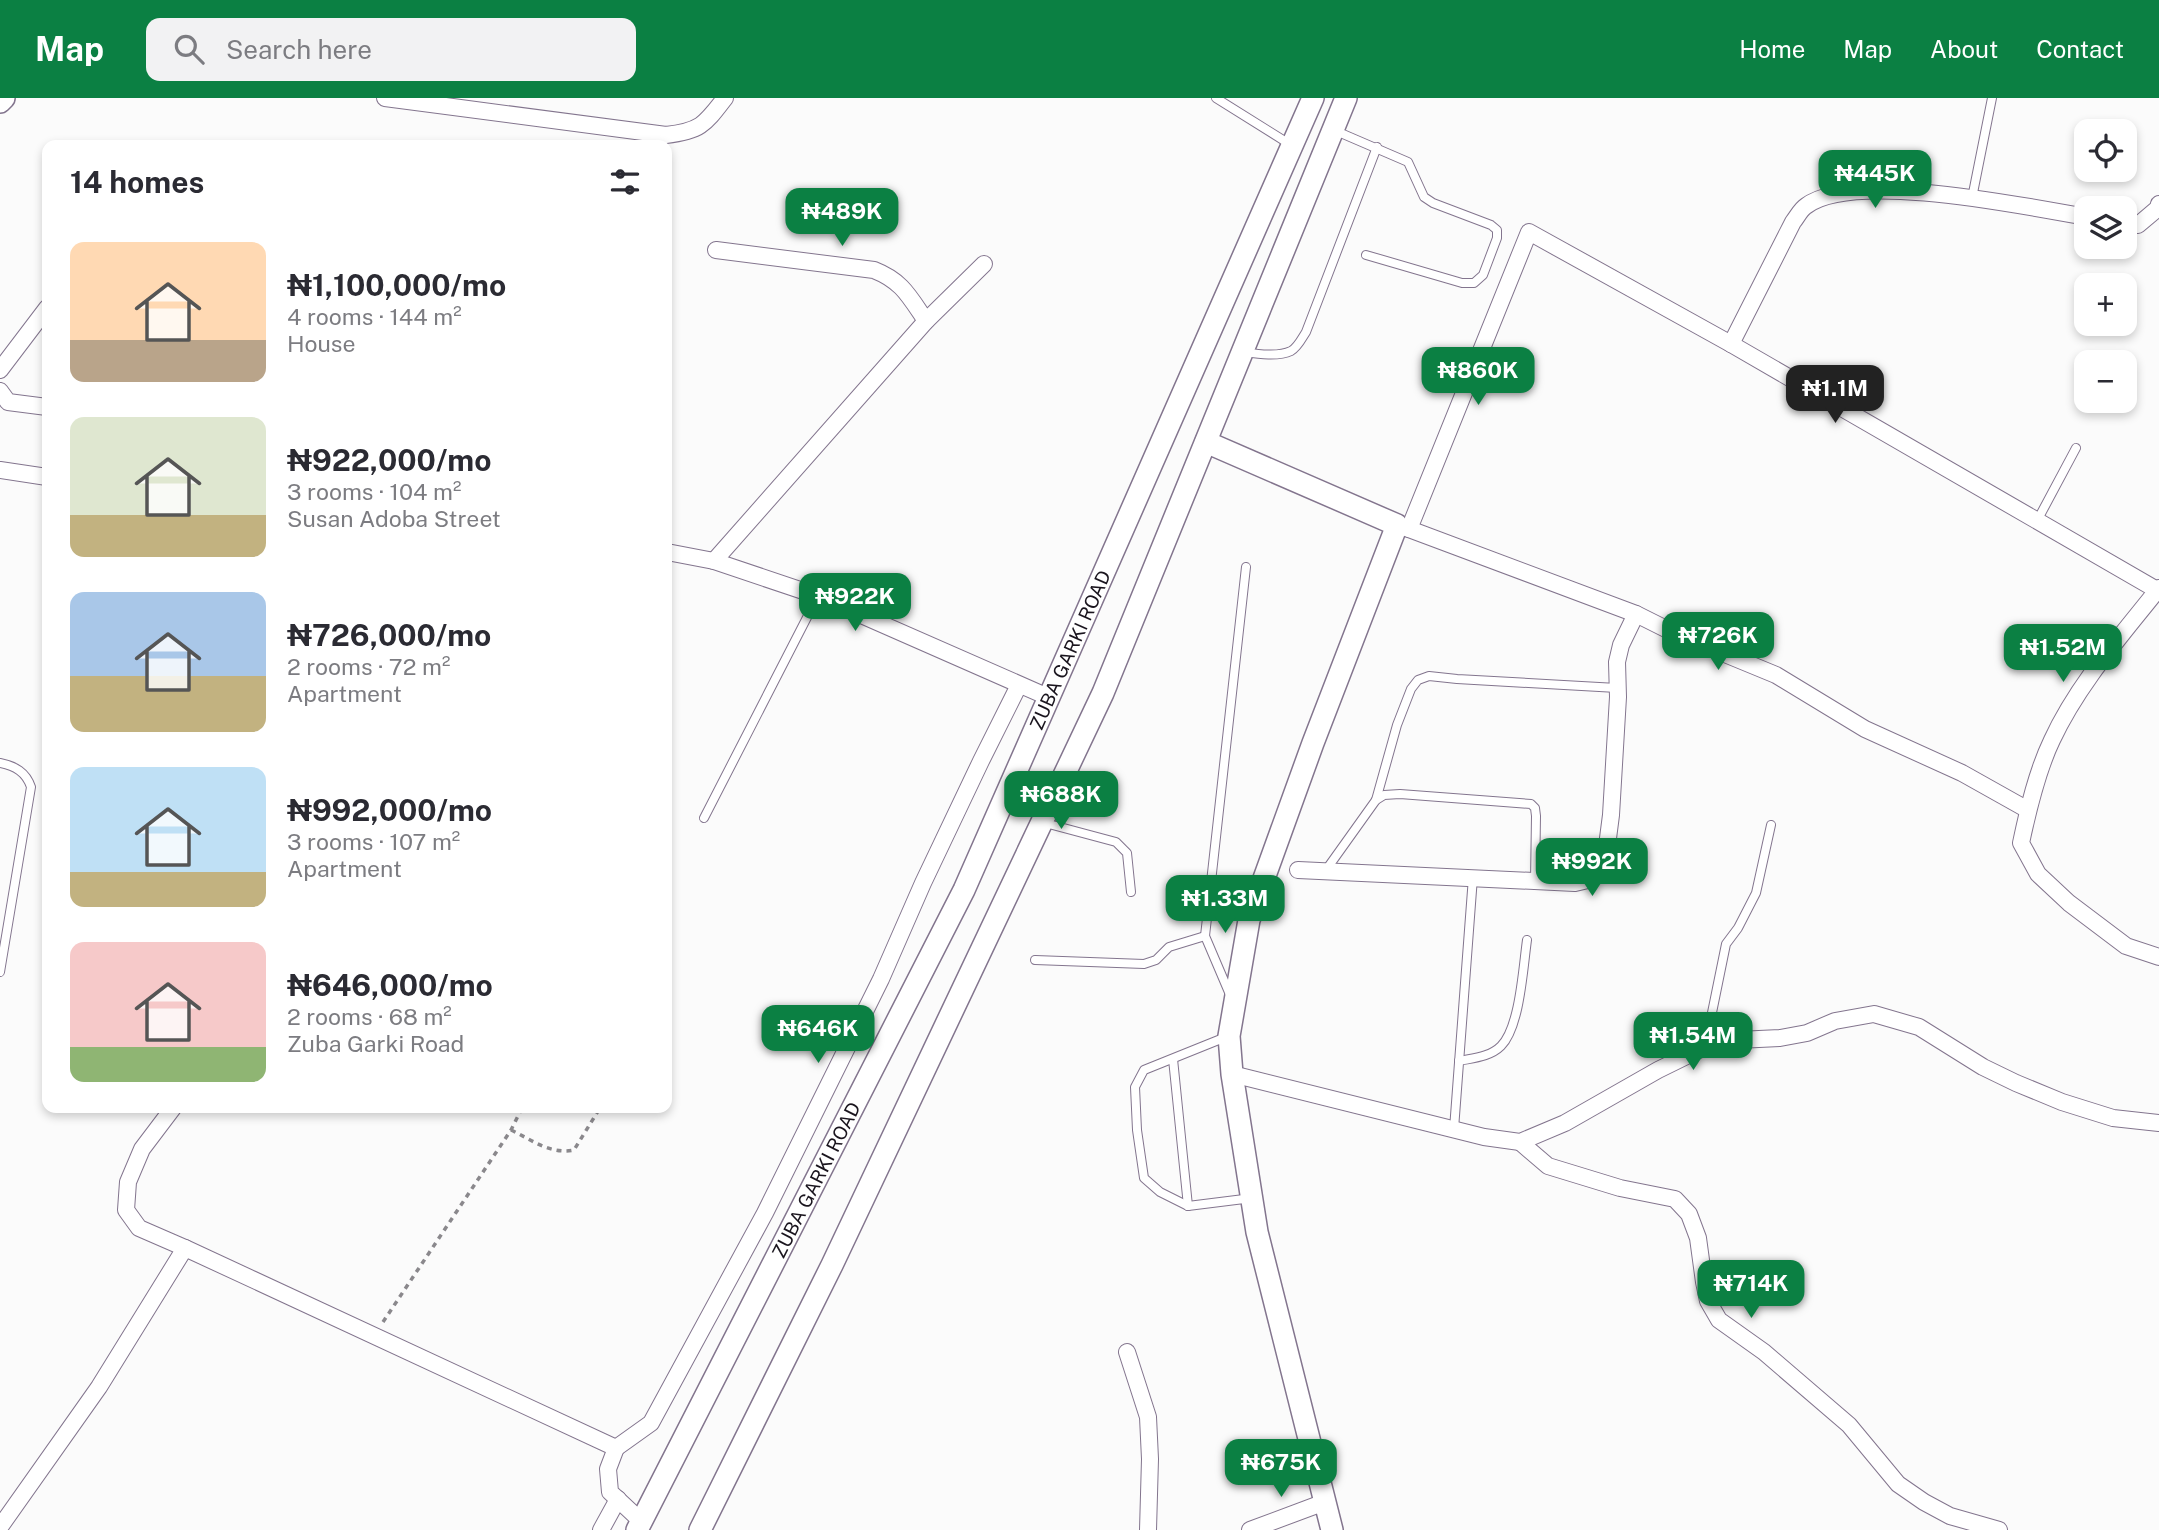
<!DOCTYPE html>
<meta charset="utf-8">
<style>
:root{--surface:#fff;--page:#f2f2f3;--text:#2b2b33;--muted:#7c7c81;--accent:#0b8043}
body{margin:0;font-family:"Public Sans",sans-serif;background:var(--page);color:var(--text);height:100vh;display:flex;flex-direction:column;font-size:26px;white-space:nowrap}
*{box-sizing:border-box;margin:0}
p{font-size:23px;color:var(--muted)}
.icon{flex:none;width:38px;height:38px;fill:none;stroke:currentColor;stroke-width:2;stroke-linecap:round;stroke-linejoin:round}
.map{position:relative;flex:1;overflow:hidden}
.panel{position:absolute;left:42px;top:42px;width:630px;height:973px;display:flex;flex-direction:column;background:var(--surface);border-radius:14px;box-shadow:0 4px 10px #0003}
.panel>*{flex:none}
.buttons{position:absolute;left:2074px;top:21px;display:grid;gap:14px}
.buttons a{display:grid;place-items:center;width:63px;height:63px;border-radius:14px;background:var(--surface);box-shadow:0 4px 10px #0003;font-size:35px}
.price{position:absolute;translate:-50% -60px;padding:0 16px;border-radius:14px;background:var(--accent);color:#fff;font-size:23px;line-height:46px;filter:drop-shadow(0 2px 4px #0008)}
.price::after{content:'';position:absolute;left:50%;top:42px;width:21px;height:16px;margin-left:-10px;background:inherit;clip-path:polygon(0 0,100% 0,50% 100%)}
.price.on{background:#222;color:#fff}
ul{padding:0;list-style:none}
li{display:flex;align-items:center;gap:21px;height:175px;padding:0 28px}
li span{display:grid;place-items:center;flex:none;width:196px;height:140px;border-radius:14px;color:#555}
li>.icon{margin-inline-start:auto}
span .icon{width:84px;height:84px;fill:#fffc;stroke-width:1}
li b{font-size:30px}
h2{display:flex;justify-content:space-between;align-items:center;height:84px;padding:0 28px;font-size:30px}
header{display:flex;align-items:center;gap:42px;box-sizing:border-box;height:98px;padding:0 35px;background:var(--accent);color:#fff}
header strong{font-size:33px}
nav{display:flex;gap:38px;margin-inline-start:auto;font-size:24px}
.search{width:490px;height:63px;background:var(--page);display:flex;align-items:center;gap:18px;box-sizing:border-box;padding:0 24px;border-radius:14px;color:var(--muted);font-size:26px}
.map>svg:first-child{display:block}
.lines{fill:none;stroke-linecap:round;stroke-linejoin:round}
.lane-casing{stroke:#83758e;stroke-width:10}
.street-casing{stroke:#83758e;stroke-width:18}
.secondary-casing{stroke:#83758e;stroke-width:24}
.path{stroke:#8a888c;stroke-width:3.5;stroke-dasharray:5 5;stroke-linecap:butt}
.lane{stroke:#fff;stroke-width:8}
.street{stroke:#fff;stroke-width:16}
.secondary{stroke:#fff;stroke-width:21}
.labels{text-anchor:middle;stroke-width:5;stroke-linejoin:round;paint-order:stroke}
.street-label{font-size:19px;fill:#1a151e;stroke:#fff}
</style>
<header>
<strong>Map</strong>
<div class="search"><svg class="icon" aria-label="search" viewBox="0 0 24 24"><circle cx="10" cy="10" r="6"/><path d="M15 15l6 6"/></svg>Search here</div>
<nav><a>Home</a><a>Map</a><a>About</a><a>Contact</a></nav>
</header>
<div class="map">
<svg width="2159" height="1432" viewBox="0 0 2159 1432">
<rect width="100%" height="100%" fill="#fbfbfb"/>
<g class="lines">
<g class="lane-casing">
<g id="lane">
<polyline points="1216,0 1291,47"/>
<polyline points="1336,33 1408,64 1424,99 1433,105 1491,127 1497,132 1497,140 1483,177 1474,185 1462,185 1366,157"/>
<polyline points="1972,100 1992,0"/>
<path d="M1244,254C1258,256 1278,259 1291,253C1298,249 1302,240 1306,234L1377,49"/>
<polyline points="2037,423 2076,350"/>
<path d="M0,665C15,668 26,674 31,689L0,874"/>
<polyline points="1376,702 1397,627 1411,591 1418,582 1429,578 1457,581 1617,590"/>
<polyline points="704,720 818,498"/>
<polyline points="1045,725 1116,744 1127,755 1131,794"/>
<polyline points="1326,772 1376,702 1384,697 1400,696 1531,706 1535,710 1536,718 1535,783"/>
<polyline points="1035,862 1144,866 1156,862 1169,849 1205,838"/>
<polyline points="1231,899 1205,838 1246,469"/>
<polyline points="1226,939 1144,972 1135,989 1137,1032 1144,1080 1160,1094 1188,1108 1252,1100"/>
<polyline points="1705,949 1726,846 1738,830 1756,795 1771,727"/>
<polyline points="1173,961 1188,1108"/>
<path d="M1459,963C1473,960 1490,959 1501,948C1520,929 1523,870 1527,842"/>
<polyline points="1454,1031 1473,779"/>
</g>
</g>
<g class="street-casing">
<g id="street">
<path d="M385,0L666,37C701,33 705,26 725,0"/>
<polyline points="2124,125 2138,127 2158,110 2159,106"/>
<path d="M716,152L874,172C902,183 909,198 926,223"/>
<path d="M1731,246L1793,124C1797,119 1801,111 1806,108C1853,72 2028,109 2086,119"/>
<polyline points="0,272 47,210"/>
<polyline points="0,293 8,304 47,309"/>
<polyline points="0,372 47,379"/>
<polyline points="1397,427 1409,431 1529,134 1731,246 2157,492"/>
<polyline points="1409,431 1636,516 1674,535 1776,577 1865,631 1962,675 2028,712"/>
<polyline points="667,454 714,463 818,498 1048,599"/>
<polyline points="714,463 926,223 984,166"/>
<path d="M2159,490C2121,538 2078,586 2052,642C2037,673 2028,712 2021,745L2038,776L2069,805L2126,848L2159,859"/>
<polyline points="1298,772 1575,785 1592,781 1601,769 1607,748 1611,717 1618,599 1617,564 1621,547 1636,516"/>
<polyline points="1232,976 1484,1039 1520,1044 1565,1025 1658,972 1717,943 1780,940 1807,935 1835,923 1874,916 1919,929 1983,969 2016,985 2062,1004 2113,1020 2159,1025"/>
<polyline points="173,1010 142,1051 128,1084 126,1112 139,1130 185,1150 616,1350 608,1371 610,1394 641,1423"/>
<polyline points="1520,1044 1548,1068 1620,1090 1675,1101 1689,1116 1698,1140 1704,1184 1708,1203 1719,1222 1764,1254 1849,1327 1898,1386 1924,1404 1950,1418 1999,1432"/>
<polyline points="1127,1254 1148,1319 1150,1361 1148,1432"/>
<polyline points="616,1350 651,1325 765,1115 881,881 923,785 981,663 1019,587"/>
<polyline points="0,1429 99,1289 185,1150"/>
<polyline points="601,1432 618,1401"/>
<polyline points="1250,1432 1325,1404"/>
</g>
</g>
<g class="secondary-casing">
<g id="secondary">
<polyline points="0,4 4,0"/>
<polyline points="1206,344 1397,427 1313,645 1249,822 1229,938 1232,976 1257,1134 1332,1432"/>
<polyline points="637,1432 964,792 1313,0"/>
<polyline points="700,1432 832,1167 1103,595 1346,0"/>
</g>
</g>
<g class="path">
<path d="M511,1032C532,1042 551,1057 574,1052L600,1010"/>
<polyline points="383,1224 511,1032 522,1010"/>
</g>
<use href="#lane" class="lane"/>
<use href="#street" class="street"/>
<use href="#secondary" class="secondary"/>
</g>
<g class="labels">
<g class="street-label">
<text transform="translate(1070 552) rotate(-66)" y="7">ZUBA GARKI ROAD</text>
<text transform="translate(816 1082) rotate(-63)" y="7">ZUBA GARKI ROAD</text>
</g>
</g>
</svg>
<div class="buttons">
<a><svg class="icon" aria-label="locate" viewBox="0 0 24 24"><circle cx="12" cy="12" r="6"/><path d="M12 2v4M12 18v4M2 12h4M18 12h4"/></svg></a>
<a><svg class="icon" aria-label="layers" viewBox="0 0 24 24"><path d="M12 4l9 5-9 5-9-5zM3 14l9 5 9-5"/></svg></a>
<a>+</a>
<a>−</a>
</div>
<b class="price" style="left:1875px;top:112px">₦445K</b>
<b class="price" style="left:842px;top:150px">₦489K</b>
<b class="price" style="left:1478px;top:309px">₦860K</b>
<b class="price on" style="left:1835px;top:327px">₦1.1M</b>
<b class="price" style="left:855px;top:535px">₦922K</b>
<b class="price" style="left:1718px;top:574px">₦726K</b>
<b class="price" style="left:2063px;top:586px">₦1.52M</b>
<b class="price" style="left:1061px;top:733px">₦688K</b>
<b class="price" style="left:1592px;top:800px">₦992K</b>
<b class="price" style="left:1225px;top:837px">₦1.33M</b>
<b class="price" style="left:818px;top:967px">₦646K</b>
<b class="price" style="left:1693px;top:974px">₦1.54M</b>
<b class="price" style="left:1751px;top:1222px">₦714K</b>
<b class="price" style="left:1281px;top:1401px">₦675K</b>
<section class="panel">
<h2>14 homes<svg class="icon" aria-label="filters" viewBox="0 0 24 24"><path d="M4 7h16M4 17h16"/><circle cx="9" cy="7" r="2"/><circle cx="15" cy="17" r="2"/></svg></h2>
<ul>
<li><span style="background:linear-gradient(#ffd9b3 70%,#b9a48a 0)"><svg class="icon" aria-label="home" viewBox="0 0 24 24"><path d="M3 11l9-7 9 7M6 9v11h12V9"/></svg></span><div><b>₦1,100,000/mo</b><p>4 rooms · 144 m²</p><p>House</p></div></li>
<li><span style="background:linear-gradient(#dfe7d0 70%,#c2b280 0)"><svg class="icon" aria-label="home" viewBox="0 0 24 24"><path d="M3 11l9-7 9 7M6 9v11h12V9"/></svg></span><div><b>₦922,000/mo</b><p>3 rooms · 104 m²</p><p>Susan Adoba Street</p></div></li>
<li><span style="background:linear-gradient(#a9c7e8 60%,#c2b280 0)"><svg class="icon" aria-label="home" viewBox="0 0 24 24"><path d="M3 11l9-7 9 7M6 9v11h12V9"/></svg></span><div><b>₦726,000/mo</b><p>2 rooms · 72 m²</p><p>Apartment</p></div></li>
<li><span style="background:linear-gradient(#bfe0f5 75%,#c2b280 0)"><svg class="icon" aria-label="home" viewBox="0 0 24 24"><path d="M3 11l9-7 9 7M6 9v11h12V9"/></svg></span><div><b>₦992,000/mo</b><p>3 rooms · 107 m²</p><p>Apartment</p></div></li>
<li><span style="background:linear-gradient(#f6c9c9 75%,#8fb573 0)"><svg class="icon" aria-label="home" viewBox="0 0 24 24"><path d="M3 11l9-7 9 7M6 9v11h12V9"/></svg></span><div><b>₦646,000/mo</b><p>2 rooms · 68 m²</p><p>Zuba Garki Road</p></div></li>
</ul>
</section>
</div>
